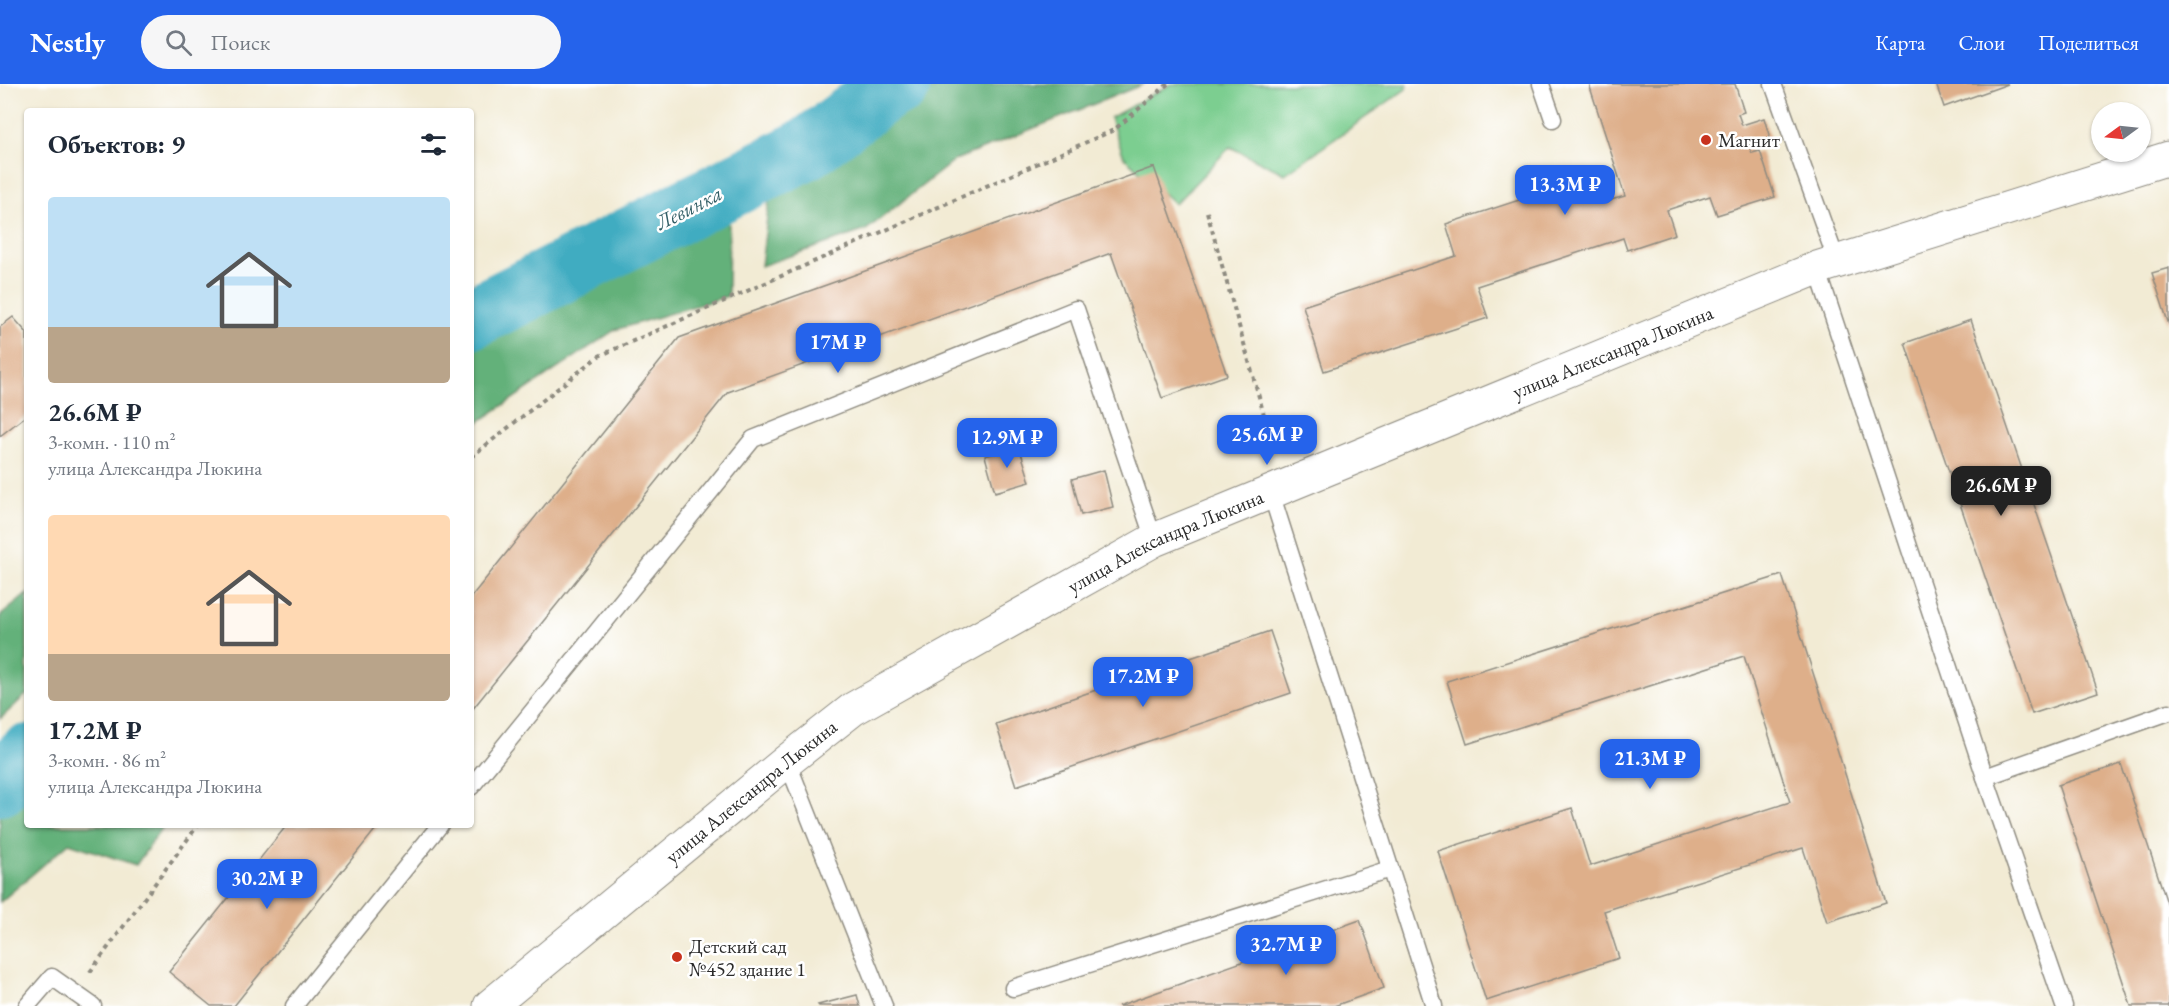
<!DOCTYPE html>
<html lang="ru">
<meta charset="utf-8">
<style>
:root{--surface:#fff;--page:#f6f6f7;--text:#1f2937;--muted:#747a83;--accent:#2563eb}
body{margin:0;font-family:"EB Garamond",serif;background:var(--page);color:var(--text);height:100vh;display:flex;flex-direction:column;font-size:22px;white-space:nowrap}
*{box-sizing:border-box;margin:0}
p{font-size:20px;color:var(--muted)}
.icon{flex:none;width:33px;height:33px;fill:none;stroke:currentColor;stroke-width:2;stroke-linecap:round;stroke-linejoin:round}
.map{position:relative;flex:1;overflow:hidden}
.drawer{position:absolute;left:24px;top:24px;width:450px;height:720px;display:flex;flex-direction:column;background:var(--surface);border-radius:6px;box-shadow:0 2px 4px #0004}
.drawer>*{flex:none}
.needle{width:39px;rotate:255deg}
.buttons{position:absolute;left:2091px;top:18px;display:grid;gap:12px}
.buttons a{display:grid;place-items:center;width:60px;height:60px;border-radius:50%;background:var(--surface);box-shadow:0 2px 4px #0004;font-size:30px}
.price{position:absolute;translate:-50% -51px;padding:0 14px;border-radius:12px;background:var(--accent);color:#fff;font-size:20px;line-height:39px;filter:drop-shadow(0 2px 3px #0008)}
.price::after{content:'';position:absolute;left:50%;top:36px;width:18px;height:14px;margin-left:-9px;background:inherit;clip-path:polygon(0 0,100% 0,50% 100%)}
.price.on{background:#222;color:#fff}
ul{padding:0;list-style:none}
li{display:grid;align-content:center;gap:12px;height:318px;padding:0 24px}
li span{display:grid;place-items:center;height:186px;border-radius:6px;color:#555}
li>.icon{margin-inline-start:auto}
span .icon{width:108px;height:108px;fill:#fffc;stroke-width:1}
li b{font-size:26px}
h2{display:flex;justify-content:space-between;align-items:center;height:72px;padding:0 24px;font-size:26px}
header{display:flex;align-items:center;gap:36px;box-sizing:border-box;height:84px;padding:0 30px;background:var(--accent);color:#fff}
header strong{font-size:28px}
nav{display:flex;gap:33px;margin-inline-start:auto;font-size:21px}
.search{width:420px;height:54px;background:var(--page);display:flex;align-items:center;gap:15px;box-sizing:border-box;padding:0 21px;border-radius:33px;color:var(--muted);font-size:22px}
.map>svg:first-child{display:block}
.green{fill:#7bce90;stroke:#537c5e;stroke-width:1.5}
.forest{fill:#64b17a;stroke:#486e52;stroke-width:1.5}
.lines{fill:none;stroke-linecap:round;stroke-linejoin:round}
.river{stroke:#41acc1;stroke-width:62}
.building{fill:#deaf8a}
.service-casing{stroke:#8e8b80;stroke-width:19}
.minor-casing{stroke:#8e8b80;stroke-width:35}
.path{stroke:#8e8b80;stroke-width:4;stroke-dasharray:4.5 4.5;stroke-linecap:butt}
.service{stroke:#fff;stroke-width:16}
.minor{stroke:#fff;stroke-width:33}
.poi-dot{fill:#c8321e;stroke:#fff;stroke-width:2}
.labels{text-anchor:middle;stroke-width:5;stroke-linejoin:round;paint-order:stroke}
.poi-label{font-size:20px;fill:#2b2b2b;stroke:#fff;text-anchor:start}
.street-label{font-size:20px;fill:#2b2b2b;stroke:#fff}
.water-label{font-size:21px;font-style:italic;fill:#345f67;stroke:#fff}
</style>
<header>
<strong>Nestly</strong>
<div class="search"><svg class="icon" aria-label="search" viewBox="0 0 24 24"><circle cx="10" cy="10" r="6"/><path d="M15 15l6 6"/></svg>Поиск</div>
<nav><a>Карта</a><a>Слои</a><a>Поделиться</a></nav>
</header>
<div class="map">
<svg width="2169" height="922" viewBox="0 0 2169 922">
<rect width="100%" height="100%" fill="#fff"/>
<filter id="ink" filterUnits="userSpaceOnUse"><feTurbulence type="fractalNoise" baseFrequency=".0167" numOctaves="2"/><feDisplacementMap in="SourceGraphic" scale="12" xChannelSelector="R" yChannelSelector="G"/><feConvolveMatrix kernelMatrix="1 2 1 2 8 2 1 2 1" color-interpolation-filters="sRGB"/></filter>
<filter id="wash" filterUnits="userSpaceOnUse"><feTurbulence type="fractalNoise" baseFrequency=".008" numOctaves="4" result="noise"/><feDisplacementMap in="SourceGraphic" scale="24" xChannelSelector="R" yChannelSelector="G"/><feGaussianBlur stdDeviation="1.35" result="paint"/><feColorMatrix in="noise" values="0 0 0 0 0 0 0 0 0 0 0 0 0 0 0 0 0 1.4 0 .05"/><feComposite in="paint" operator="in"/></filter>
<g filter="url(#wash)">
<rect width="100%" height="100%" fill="#f2ebd4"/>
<polygon class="green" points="1171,0 1408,0 1406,5 1285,90 1230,63 1175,120 1124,73 1110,34"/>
<g class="forest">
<polygon points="947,0 1144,0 955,76 866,146 761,182 771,101 904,15"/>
<polygon points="729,135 728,212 615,246 471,343 471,251 699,141"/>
<polygon points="27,510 27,610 0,635 0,532"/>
<polygon points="27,702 27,741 164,741 136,781 69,759 0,818 0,733"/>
</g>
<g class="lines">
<g class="river">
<polyline points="471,234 808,64 890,3 900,0"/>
<polyline points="0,701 27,671"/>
</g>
</g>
<g id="blocks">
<g class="building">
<polygon points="1589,0 1735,0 1744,28 1738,30 1742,41 1764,34 1770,54 1749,61 1752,69 1760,67 1775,113 1717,131 1710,112 1667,126 1675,150 1627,166 1623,154 1477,202 1488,234 1324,287 1303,222 1456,172 1446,140 1602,89 1611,116 1625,112"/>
<polygon points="1936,0 2008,0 1944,23"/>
<polygon points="1154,83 1227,291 1162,314 1111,169 728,308 471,627 471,513 679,254"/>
<polygon points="2169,184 2169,241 2152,189"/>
<polygon points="13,233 27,249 27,331 0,352 0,243"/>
<polygon points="1971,236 2098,608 2032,630 1905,259"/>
<polygon points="1019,362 1030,398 995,408 985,372"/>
<polygon points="1104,386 1113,423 1081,431 1072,395"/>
<polygon points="1782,491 1886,819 1827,838 1803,764 1604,827 1619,874 1486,917 1438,767 1572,724 1590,782 1790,718 1744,572 1467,660 1447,597"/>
<polygon points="1270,547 1291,609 1016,702 996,640"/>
<polygon points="2121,680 2169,825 2169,922 2131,922 2058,701"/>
<polygon points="287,741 379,741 234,922 211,922 169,888"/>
<polygon points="1360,836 1384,904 1334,922 1118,922"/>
<polygon points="857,911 860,922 819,922 818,921"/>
</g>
</g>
</g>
<g filter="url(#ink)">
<use href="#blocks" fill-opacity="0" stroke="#8e8b80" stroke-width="1.5"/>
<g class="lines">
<g class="service-casing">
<g id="service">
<polyline points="1541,0 1553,35"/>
<polyline points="1773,0 1837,178"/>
<polyline points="1817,184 1985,693 2064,922"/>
<polyline points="1271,409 1434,922"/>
<polyline points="787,677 884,922"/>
<polyline points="1985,693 2169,628"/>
<polyline points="471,703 753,355 1076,225 1154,456"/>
<polyline points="1013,904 1390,785"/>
<polyline points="27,922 52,893 93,922"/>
<polyline points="294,922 440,741"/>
</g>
</g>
<g class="minor-casing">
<g id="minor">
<path id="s1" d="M490,922L787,677L853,625L1154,456L1817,184L2169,74"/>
</g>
</g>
<g class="path">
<polyline points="1207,128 1275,370"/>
<polyline points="471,373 599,272 1114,46 1168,0"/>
<polyline points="90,888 198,741"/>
</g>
<use href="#service" class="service"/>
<use href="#minor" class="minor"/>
</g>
</g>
<g class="poi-dot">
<circle cx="1706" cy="56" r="6"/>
<circle cx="677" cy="873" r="6"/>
</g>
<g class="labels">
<g class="poi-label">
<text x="1718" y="63">Магнит</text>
<text x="689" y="869">Детский сад<tspan x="689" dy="23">№452 здание 1</tspan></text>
</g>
<g class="street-label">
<text dy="7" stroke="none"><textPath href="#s1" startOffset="1310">улица Александра Люкина</textPath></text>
<text dy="7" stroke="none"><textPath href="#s1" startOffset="824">улица Александра Люкина</textPath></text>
<text dy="7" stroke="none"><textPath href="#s1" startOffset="338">улица Александра Люкина</textPath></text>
</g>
<g class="water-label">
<text transform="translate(689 124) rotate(-27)" y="7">Левинка</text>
</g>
</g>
</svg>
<div class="buttons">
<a><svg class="needle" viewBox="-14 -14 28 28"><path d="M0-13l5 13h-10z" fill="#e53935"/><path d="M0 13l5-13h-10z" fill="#747a83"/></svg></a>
</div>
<b class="price" style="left:1565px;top:132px">13.3M ₽</b>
<b class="price" style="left:838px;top:290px">17M ₽</b>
<b class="price" style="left:1267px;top:382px">25.6M ₽</b>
<b class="price" style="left:1007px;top:385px">12.9M ₽</b>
<b class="price on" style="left:2001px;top:433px">26.6M ₽</b>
<b class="price" style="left:1143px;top:624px">17.2M ₽</b>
<b class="price" style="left:1650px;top:706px">21.3M ₽</b>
<b class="price" style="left:267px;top:826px">30.2M ₽</b>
<b class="price" style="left:1286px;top:892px">32.7M ₽</b>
<section class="drawer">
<h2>Объектов: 9<svg class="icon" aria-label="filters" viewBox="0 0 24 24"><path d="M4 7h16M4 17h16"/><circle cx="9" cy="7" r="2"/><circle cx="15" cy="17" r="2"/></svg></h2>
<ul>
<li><span style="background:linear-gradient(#bfe0f5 70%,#b9a48a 0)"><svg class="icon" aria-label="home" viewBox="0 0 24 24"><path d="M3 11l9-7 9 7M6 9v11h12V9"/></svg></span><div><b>26.6M ₽</b><p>3-комн. · 110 m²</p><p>улица Александра Люкина</p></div></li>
<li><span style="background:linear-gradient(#ffd9b3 75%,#b9a48a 0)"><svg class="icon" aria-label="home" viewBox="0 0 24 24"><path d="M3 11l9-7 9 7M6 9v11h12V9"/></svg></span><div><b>17.2M ₽</b><p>3-комн. · 86 m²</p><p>улица Александра Люкина</p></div></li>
</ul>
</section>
</div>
